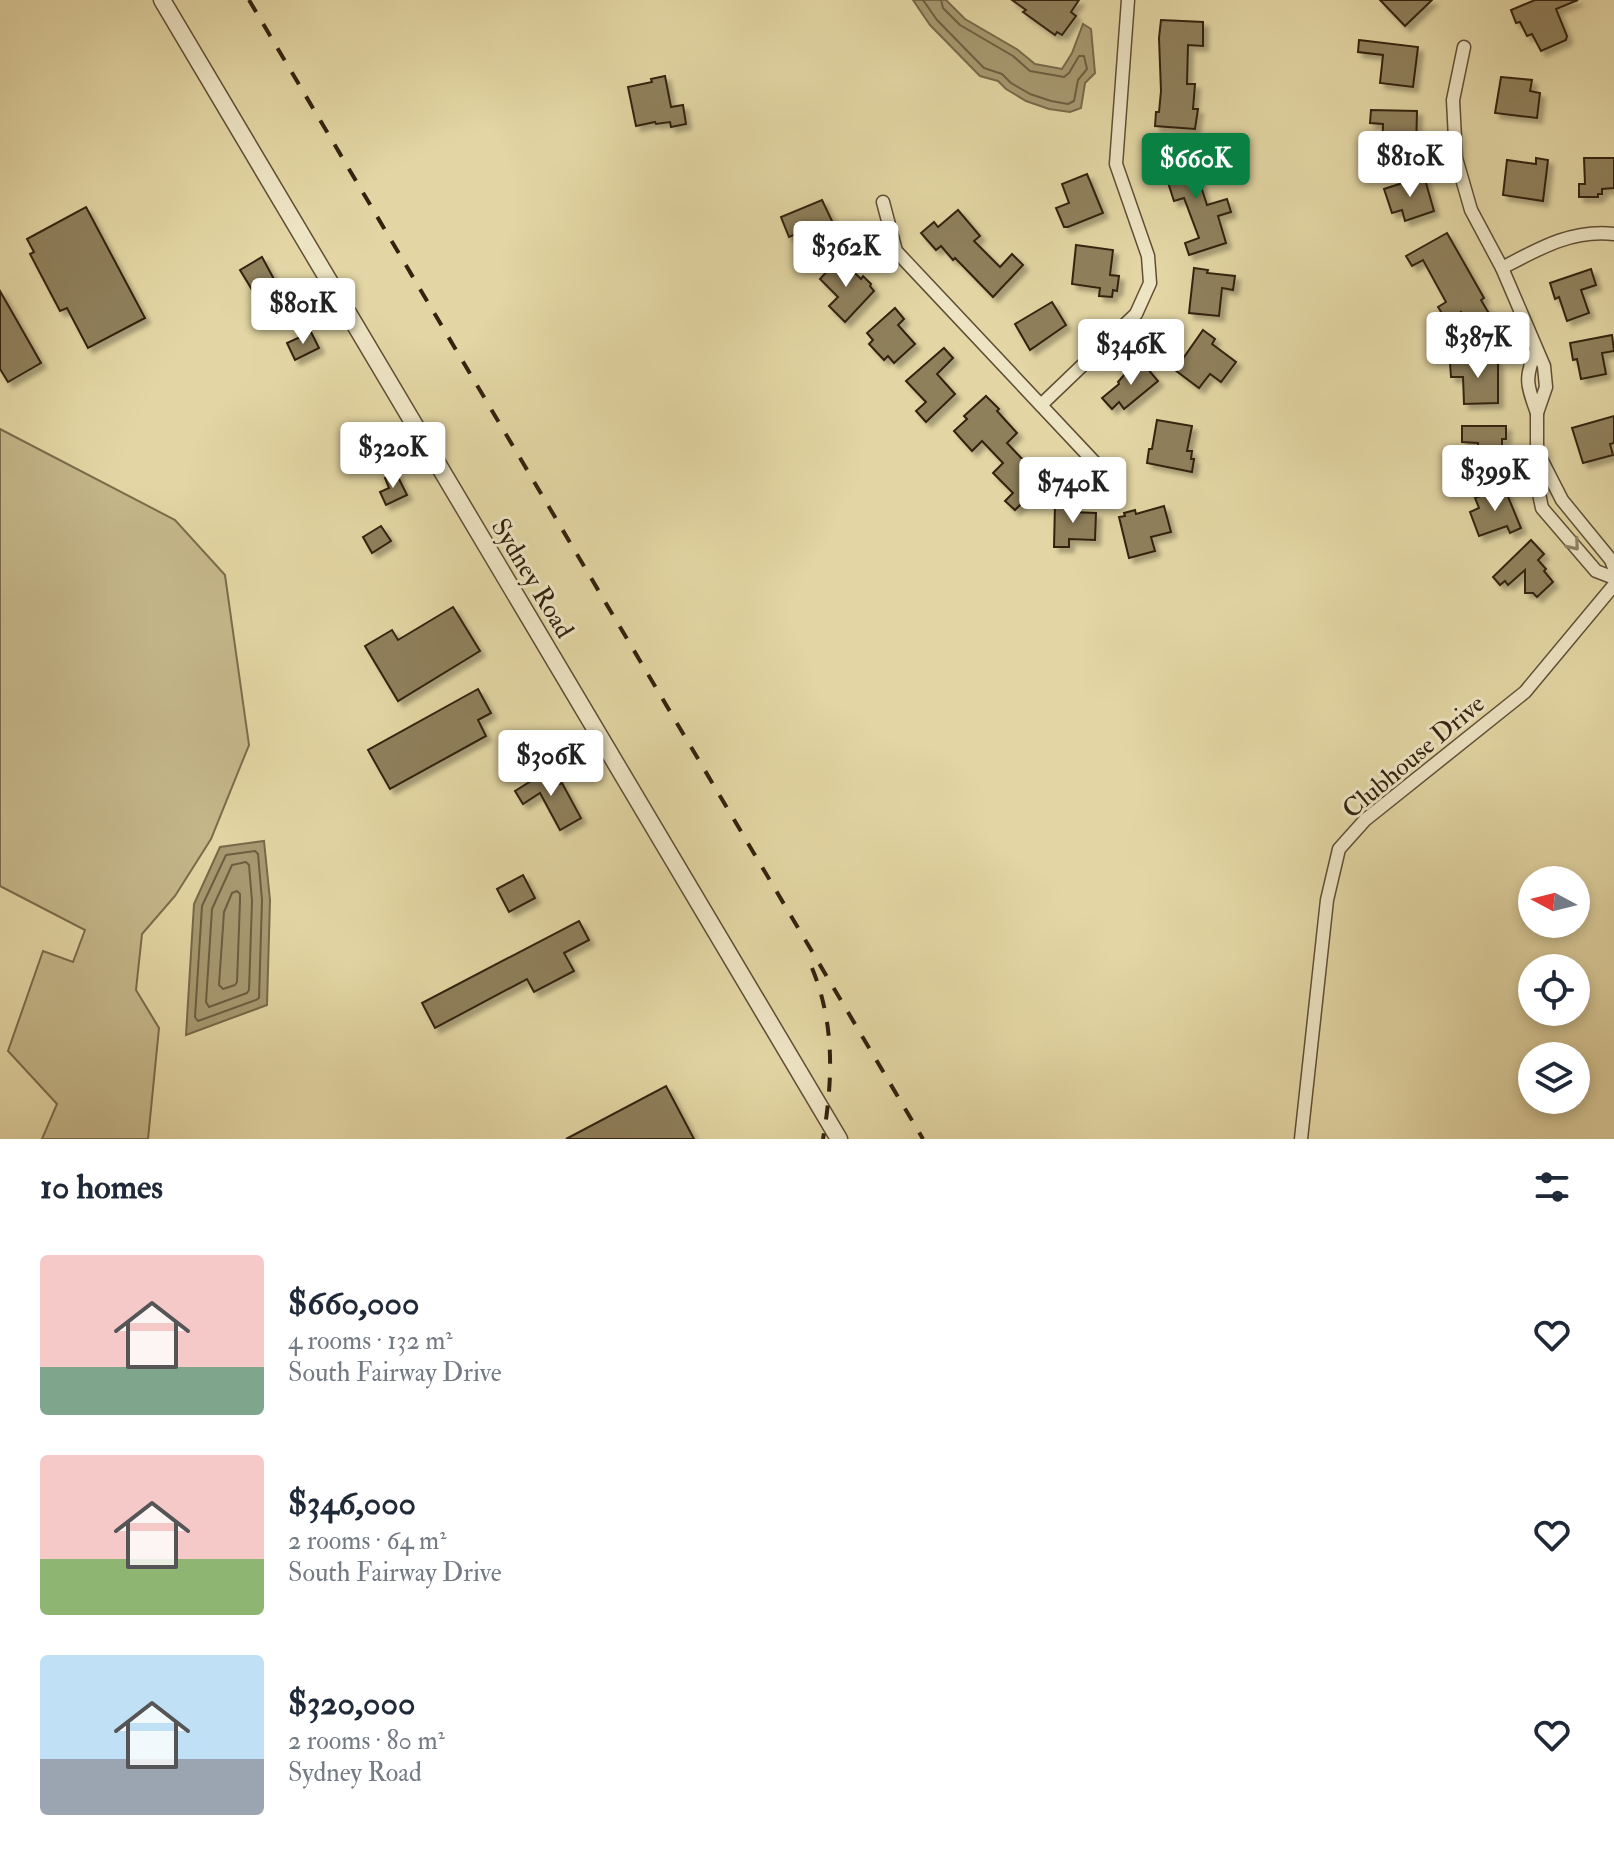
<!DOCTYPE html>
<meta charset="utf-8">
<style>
:root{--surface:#fff;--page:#f2f2f3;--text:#1f2937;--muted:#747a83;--accent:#0b8043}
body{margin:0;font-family:"IM FELL Double Pica",serif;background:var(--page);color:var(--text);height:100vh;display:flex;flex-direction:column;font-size:30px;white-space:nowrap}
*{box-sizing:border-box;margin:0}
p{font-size:26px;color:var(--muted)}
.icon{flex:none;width:44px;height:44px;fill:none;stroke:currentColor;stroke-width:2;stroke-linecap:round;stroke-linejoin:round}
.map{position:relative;height:1139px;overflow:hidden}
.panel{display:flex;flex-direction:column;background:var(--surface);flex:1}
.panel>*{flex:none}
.needle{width:52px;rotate:277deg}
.controls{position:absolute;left:1518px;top:866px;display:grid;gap:16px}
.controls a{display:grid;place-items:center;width:72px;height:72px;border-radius:50%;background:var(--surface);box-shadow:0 4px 12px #0003;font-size:40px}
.price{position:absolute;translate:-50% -68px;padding:0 18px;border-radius:8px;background:#fff;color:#222;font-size:26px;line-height:52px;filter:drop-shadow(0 2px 4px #0008)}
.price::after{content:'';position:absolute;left:50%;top:48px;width:24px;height:18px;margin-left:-12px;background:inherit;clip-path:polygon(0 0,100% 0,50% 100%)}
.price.active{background:var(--accent);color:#fff}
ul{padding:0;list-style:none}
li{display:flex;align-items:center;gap:24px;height:200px;padding:0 40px}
li span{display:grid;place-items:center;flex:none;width:224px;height:160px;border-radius:8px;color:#555}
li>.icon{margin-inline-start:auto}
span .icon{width:96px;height:96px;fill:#fffc;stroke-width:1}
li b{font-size:34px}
h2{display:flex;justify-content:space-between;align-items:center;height:96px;padding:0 40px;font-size:34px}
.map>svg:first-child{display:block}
.green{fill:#c5b78a;stroke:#7c6c4c;stroke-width:2}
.water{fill:#a79971;stroke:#796949;stroke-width:2}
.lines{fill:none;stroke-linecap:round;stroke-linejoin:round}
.shore{stroke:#6d5e40;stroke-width:2}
.building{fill:#8f805c;stroke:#33220e;stroke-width:2;filter:url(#shadow)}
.minor-casing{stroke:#5f4f34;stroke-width:15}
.tertiary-casing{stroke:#5f4f34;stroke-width:19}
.minor{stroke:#ede4c4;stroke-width:12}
.tertiary{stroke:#ede4c4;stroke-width:16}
.rail{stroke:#33220e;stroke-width:4;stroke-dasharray:14 14;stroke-linecap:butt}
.oneway{stroke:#908369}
.labels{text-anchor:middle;stroke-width:6;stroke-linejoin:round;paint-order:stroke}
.street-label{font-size:26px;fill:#33220e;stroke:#ede4c4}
</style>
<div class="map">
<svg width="1614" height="1139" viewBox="0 0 1614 1139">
<defs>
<filter id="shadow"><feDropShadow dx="5" dy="5" stdDeviation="2" flood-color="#0004"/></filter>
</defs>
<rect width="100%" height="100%" fill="#e3d6a4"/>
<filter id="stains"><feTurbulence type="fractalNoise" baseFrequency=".0025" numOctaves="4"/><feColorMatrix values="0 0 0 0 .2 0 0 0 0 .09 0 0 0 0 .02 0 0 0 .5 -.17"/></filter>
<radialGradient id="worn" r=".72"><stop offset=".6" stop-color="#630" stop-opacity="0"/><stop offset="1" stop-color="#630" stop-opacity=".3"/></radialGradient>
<polygon class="green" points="0,429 175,520 225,575 249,745 211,839 175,896 142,934 136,990 159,1028 148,1139 42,1139 57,1104 8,1051 43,951 73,962 85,930 0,886"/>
<g class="water">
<polygon points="913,0 946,0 965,19 1018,50 1035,64 1062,69 1072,53 1083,24 1091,29 1095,73 1085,83 1081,108 1070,112 1049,109 1026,101 1006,89 998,81 980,76 930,25"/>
<polygon points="264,841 270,900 267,1005 186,1035 194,904 220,847"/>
</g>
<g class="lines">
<g class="shore">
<polyline points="923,0 937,20 984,68 1002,74 1011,83 1030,94 1051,101 1068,104 1074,101 1078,80 1087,69 1084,56 1079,56 1069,73 1064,77 1030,71 1013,56 960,25 943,8 941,0"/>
<polygon points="255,851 258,854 262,900 259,998 256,1000 198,1021 195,1017 202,906 226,855"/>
<polygon points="246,862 249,865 252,901 249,990 247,993 209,1007 206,1002 212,909 232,865"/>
<polygon points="237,891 240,894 240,901 237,982 235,985 223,989 219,985 224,912 232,893"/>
</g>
</g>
<g class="building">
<polygon points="1012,0 1079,0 1071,12 1076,16 1062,35 1057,32 1055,35 1023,12 1026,10"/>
<polygon points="1380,0 1432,0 1405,26"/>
<polygon points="1535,0 1578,0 1556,9 1567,36 1566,40 1541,51 1532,34 1527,36 1520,22 1516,23 1511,10"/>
<polygon points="1161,20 1203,22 1203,46 1188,45 1187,84 1195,84 1193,109 1198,109 1195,129 1155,126 1156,112 1159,112 1161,91 1159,38"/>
<polygon points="1359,40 1418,47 1413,87 1380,83 1383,55 1358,52"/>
<polygon points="665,76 671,107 683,105 686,124 671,127 670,122 656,124 655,122 636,126 628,87 652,82 651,79"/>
<polygon points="1501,77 1532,80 1530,91 1540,93 1537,118 1495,113"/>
<polygon points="1371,110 1417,111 1416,151 1382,151 1383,124 1370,123"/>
<polygon points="1201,149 1205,162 1194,165 1207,205 1227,199 1231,212 1218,216 1226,243 1189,255 1185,243 1199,238 1184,198 1174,201 1161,161"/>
<polygon points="1536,158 1548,160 1543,201 1503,195 1507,160 1536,164"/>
<polygon points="1584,158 1614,158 1614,188 1602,189 1602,194 1598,194 1598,197 1579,197 1579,184 1585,184"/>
<polygon points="1087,174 1103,213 1068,227 1064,227 1056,208 1069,203 1062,184"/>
<polygon points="1424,176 1434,211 1405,221 1402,210 1392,213 1384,189"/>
<polygon points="822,200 839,236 807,249 801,232 789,237 781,217"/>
<polygon points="86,207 145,318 88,348 67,308 60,311 30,254 34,252 27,239"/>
<polygon points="958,210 980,236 974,241 1000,267 1012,254 1023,265 993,297 955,258 953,260 941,246 936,250 921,233 934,222 938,227"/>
<polygon points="1447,233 1484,298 1481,300 1494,322 1474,334 1461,312 1447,321 1438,307 1446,302 1423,260 1412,266 1406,256"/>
<polygon points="1076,245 1113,250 1110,275 1119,276 1117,291 1113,290 1112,297 1099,296 1100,288 1072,284"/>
<polygon points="262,257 275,281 254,293 240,270"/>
<polygon points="839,258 861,279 863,276 871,284 870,286 874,291 845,322 829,306 838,297 820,279"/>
<polygon points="1194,268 1208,270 1207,273 1235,276 1233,290 1222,288 1219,316 1189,313"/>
<polygon points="1591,269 1596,285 1581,290 1589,313 1567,321 1559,297 1555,299 1550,283"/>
<polygon points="0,291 41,363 8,382 0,369"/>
<polygon points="1052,302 1066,325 1030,350 1015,324"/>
<polygon points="895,308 904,319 898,325 915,344 894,363 888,356 884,360 869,344 873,340 867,333"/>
<polygon points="1203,330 1215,339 1212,344 1236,362 1221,382 1210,374 1199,388 1175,370"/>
<polygon points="311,332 319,348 295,360 287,343"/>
<polygon points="1612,335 1614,351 1602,353 1606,374 1581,379 1577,359 1573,360 1570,343"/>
<polygon points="944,348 953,358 937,374 955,394 926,422 916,411 926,402 906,381"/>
<polygon points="1495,356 1496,363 1498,363 1498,403 1464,404 1463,377 1451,377 1450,363 1483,362 1482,357"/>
<polygon points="1141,361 1158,381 1124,409 1119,402 1112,409 1102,398 1119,384 1118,382 1124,375"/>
<polygon points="986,396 999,409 997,411 1017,433 1007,443 1026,463 1035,470 1038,468 1048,477 1015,510 1005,501 1013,493 993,473 1003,463 982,441 972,451 954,431 967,419 964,416"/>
<polygon points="1614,416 1614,443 1610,444 1613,455 1583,463 1572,428"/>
<polygon points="1157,420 1192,426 1187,451 1192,451 1191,459 1194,459 1192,472 1147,463 1149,449 1152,449"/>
<polygon points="1462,426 1506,426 1506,439 1502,439 1502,467 1478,467 1478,443 1462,442"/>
<polygon points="396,473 407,495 386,505 380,492 389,488 385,478"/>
<polygon points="1504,487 1521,528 1510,533 1507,526 1479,536 1470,512 1479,508 1475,498"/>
<polygon points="1061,502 1073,502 1073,512 1096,513 1095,540 1069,539 1069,547 1054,547 1055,504 1061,504"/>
<polygon points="1164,506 1171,532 1151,537 1155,551 1129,558 1119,517 1125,516 1124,513 1135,510 1136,514"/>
<polygon points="381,526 391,541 372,553 363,537"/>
<polygon points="1531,540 1544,554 1538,560 1546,569 1544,571 1553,582 1537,597 1533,593 1525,593 1525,570 1508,585 1505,581 1500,585 1493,577"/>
<polygon points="453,607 480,651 398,701 365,646 392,630 398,640"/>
<polygon points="478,689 491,713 478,720 486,736 390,789 368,750"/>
<polygon points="550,769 560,784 562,783 581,818 560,830 540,793 523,804 515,791"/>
<polygon points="523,875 535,898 509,912 497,889"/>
<polygon points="579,921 589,940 564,953 574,971 534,992 527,979 435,1028 422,1003"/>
<polygon points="666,1086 694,1139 566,1139"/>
</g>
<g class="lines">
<g class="minor-casing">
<g id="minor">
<polyline points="1464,47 1453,100 1456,158 1471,210 1502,268 1544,366 1546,387 1537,413 1537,451 1534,470 1542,508 1596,571 1614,578"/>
<polyline points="883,202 896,251 1099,467"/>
<path d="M1502,268C1538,249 1572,229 1614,234"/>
<path d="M1536,350C1524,379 1527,385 1537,413"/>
<polyline points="1041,405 1136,314 1150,283 1148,256 1116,164 1128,0"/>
<polyline points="1537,451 1562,500 1611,560 1614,568"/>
<polyline points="1301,1139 1327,900 1339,849 1365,820 1525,692 1614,585"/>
</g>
</g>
<g class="tertiary-casing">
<polyline id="tertiary" points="162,0 839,1139"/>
</g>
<use href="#minor" class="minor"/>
<use href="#tertiary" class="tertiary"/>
<g class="rail">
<polyline points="249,0 923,1139"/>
<path d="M812,968C835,1024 833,1080 823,1139"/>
</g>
</g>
<defs><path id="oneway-chevron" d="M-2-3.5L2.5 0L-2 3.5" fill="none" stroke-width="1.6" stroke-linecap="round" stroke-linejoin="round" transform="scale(2)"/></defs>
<use class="oneway" href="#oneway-chevron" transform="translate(1574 545) rotate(50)"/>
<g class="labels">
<g class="street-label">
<text transform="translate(533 578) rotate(59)" y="9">Sydney Road</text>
<text transform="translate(1413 756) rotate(-40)" y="9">Clubhouse Drive</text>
</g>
</g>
<rect width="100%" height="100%" filter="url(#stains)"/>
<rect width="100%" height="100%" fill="url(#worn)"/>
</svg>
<div class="controls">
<a><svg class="needle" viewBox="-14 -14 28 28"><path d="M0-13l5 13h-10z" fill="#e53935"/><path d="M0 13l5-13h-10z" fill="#747a83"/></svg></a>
<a><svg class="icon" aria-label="locate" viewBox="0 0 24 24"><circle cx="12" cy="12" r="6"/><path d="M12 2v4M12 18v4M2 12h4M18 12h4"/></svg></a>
<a><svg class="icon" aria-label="layers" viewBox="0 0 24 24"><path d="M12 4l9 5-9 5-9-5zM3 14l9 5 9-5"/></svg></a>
</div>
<b class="price" style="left:1410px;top:199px">$810K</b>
<b class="price active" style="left:1196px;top:201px">$660K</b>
<b class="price" style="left:846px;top:289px">$362K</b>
<b class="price" style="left:303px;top:346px">$801K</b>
<b class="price" style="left:1478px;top:380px">$387K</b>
<b class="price" style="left:1131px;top:387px">$346K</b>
<b class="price" style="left:393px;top:490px">$320K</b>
<b class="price" style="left:1495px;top:513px">$399K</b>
<b class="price" style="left:1073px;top:525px">$740K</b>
<b class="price" style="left:551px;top:798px">$306K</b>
</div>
<section class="panel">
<h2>10 homes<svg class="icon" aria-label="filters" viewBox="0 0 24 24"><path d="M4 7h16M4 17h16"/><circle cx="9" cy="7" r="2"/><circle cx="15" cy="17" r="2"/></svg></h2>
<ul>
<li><span style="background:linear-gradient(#f6c9c9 70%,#7fa58c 0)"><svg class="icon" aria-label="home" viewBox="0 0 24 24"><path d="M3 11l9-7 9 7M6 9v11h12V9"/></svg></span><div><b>$660,000</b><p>4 rooms · 132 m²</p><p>South Fairway Drive</p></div><svg class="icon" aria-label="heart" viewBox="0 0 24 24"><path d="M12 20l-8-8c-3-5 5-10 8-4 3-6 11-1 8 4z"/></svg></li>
<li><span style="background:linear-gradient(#f6c9c9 65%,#8fb573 0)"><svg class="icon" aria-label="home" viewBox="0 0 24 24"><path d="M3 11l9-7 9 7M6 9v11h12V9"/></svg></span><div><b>$346,000</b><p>2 rooms · 64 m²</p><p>South Fairway Drive</p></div><svg class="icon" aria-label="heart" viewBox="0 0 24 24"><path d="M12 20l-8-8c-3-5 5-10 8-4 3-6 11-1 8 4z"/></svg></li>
<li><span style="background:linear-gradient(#bfe0f5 65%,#9aa5b1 0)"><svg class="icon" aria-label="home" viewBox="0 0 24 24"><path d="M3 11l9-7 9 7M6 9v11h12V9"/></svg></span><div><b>$320,000</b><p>2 rooms · 80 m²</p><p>Sydney Road</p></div><svg class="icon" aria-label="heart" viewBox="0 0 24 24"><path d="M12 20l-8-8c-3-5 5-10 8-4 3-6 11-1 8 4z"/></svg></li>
</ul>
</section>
